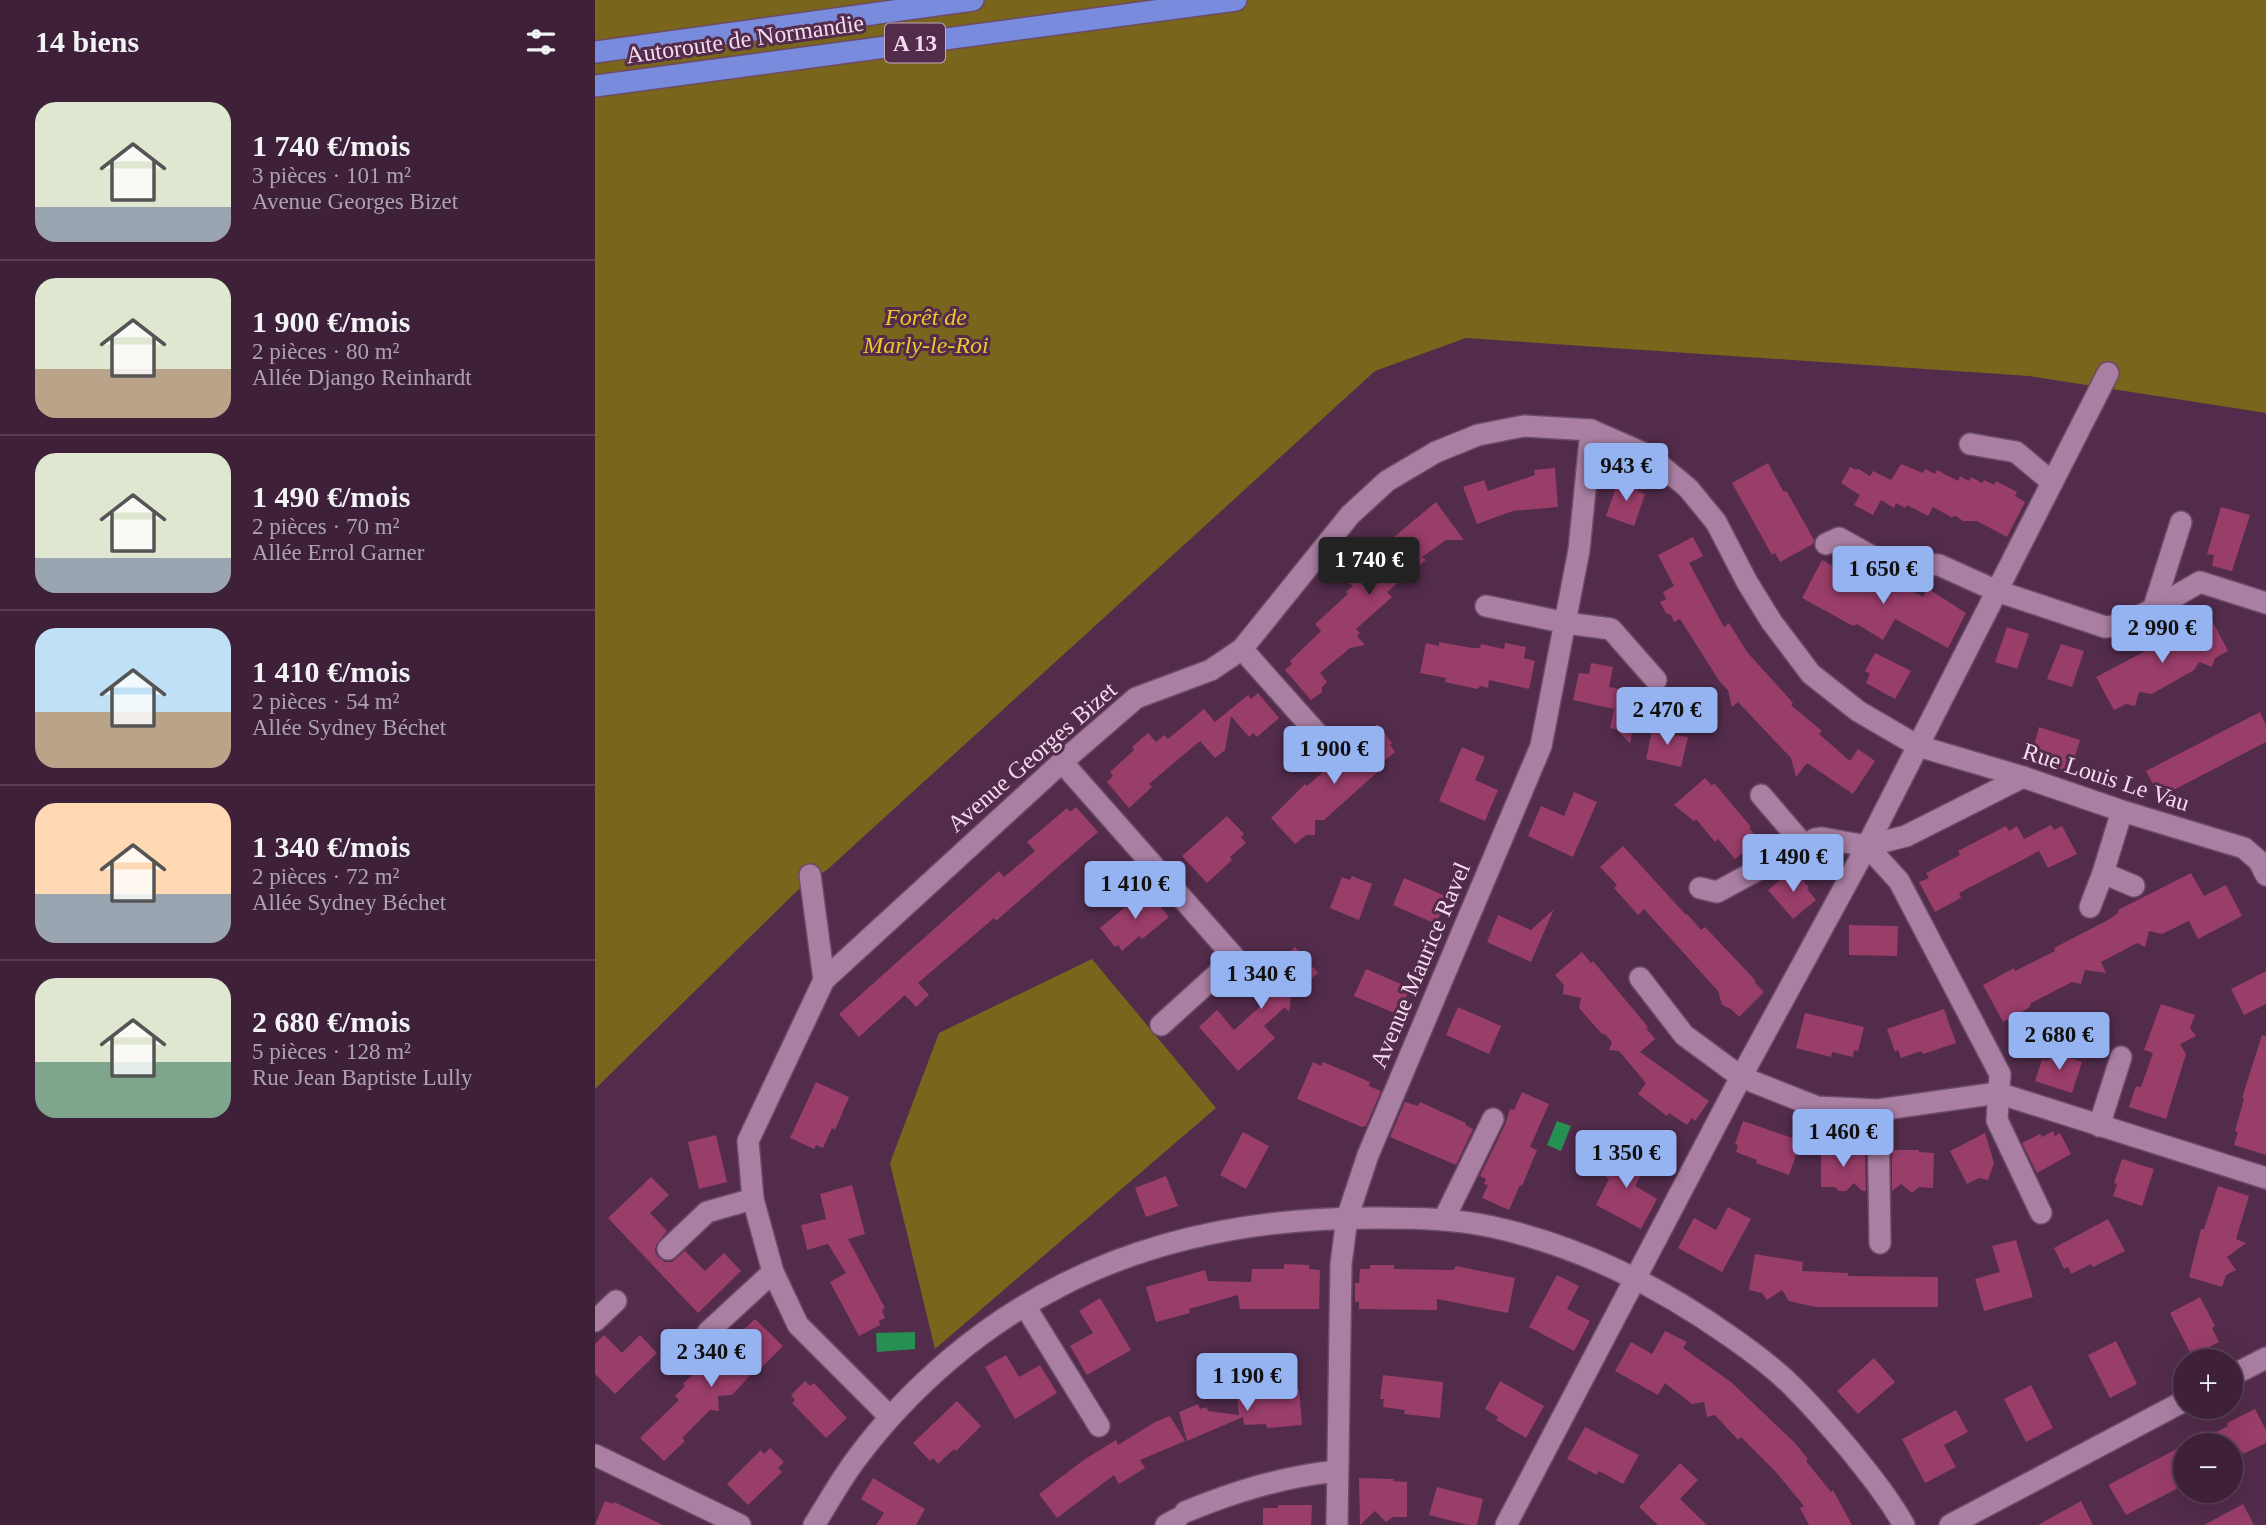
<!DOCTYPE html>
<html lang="fr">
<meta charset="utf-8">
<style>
:root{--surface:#3e2139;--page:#492e44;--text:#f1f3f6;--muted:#ada3ae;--line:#573e53;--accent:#95b2f1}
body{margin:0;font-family:"Times New Roman",serif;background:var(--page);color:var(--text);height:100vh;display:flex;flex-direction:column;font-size:26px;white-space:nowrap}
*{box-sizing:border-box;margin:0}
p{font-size:23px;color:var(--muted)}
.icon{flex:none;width:38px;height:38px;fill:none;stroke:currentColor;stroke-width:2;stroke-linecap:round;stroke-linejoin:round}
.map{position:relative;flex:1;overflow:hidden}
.sheet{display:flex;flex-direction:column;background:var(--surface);width:595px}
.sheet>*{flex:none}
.fabs{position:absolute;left:1578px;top:1349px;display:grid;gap:14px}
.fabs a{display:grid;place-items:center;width:70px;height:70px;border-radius:50%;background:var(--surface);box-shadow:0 7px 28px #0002,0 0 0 2px var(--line);font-size:35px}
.price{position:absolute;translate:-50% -60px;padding:0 16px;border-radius:7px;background:var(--accent);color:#111;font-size:23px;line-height:46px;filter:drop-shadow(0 2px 4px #0008)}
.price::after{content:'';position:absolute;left:50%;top:42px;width:21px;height:16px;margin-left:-10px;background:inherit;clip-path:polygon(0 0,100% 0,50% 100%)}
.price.on{background:#222;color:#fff}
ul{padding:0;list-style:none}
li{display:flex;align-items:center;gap:21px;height:175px;padding:0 35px}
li+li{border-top:2px solid var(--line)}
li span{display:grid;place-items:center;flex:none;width:196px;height:140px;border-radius:21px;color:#555}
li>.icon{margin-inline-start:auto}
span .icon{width:84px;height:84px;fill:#fffc;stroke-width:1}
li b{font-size:30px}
h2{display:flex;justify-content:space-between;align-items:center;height:84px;padding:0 35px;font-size:30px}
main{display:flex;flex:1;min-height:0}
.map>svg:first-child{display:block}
.green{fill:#79651b}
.water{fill:#269053}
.building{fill:#993d69}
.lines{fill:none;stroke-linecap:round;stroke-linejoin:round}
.minor-casing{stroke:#6c4b67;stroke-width:24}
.highway-casing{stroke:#6c4b67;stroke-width:24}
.minor{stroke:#ab7fa3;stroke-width:21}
.highway{stroke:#798bdd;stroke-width:21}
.labels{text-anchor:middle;stroke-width:6;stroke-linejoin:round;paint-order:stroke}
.shield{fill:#532c4c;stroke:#c4a7be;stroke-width:2}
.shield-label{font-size:23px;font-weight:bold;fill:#f4dcef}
.street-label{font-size:24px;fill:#f4dcef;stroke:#532c4c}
.park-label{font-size:24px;font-style:italic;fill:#eec627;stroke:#532c4c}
</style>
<main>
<section class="sheet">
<h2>14 biens<svg class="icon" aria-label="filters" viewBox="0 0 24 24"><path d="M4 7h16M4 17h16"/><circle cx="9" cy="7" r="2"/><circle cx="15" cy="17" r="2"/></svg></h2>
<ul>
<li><span style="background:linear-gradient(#dfe7d0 75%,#9aa5b1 0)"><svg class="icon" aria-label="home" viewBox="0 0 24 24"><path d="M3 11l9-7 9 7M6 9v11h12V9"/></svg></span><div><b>1 740 €/mois</b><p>3 pièces · 101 m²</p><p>Avenue Georges Bizet</p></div></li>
<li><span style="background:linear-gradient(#dfe7d0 65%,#b9a48a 0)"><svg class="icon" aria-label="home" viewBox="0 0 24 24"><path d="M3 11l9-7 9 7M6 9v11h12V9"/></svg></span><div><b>1 900 €/mois</b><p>2 pièces · 80 m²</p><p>Allée Django Reinhardt</p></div></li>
<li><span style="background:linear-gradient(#dfe7d0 75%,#9aa5b1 0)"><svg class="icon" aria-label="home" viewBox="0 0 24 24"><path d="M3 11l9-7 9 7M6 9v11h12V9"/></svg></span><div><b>1 490 €/mois</b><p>2 pièces · 70 m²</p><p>Allée Errol Garner</p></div></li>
<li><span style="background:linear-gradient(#bfe0f5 60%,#b9a48a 0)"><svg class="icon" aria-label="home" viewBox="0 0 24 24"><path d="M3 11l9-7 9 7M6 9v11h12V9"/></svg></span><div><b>1 410 €/mois</b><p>2 pièces · 54 m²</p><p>Allée Sydney Béchet</p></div></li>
<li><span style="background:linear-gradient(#ffd9b3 65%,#9aa5b1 0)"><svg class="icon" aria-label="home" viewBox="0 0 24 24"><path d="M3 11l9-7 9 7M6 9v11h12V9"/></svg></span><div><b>1 340 €/mois</b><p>2 pièces · 72 m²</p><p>Allée Sydney Béchet</p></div></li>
<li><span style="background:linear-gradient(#dfe7d0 60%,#7fa58c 0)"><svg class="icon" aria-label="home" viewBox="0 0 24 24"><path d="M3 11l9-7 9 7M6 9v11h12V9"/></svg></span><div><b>2 680 €/mois</b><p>5 pièces · 128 m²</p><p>Rue Jean Baptiste Lully</p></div></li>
</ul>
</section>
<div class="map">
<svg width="1671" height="1525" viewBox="0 0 1671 1525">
<rect width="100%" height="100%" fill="#532c4c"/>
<g class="green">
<polygon points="0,0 1671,0 1671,413 1434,376 871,338 780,371 233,869 203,890 0,1089"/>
<polygon points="497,959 621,1108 340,1349 295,1163 344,1033"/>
</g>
<g class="water">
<polygon points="962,1121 976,1126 966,1151 952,1145"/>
<polygon points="320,1332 320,1349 282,1352 281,1333"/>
</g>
<g class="building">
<polygon points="1173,463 1188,491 1192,492 1219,540 1218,544 1185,562 1180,553 1177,555 1137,483"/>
<polygon points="1306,464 1328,473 1330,469 1340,474 1342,470 1363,481 1365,476 1374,481 1376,477 1387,483 1389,480 1399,485 1401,481 1422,492 1420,496 1430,502 1412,537 1382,521 1368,521 1361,516 1356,517 1338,507 1333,516 1312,505 1310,508 1301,503 1299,508 1286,500 1278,515 1259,505 1265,495 1246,483 1255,467 1262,470 1262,468 1275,476 1278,471 1296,480"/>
<polygon points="960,468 963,507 918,511 882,524 868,487 889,480 893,491 940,475 939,470"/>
<polygon points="1024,479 1044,487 1042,491 1050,494 1039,526 1011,516"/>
<polygon points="841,502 869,540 851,540 827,557 831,560 792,592 797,597 761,629 765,633 762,636 770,645 755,648 725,673 732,682 727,687 727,692 716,700 690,670 697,664 695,661 726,631 720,624 753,594 751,592 758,586 754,583 783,558 780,555 784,552 782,551"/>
<polygon points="1626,507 1655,515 1637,571 1617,566 1619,555 1612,554"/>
<polygon points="1098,537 1108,556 1094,563 1129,627 1134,623 1152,652 1198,703 1196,705 1227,731 1224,734 1255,761 1263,749 1280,761 1258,794 1212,763 1201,777 1196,758 1143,702 1137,707 1133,690 1125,682 1085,619 1079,622 1076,615 1071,613 1065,602 1071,599 1068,592 1079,586 1063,555"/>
<polygon points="1227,560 1288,593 1296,579 1328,597 1332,588 1371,613 1353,648 1300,619 1288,640 1262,624 1258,626 1207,598"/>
<polygon points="1617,620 1633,651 1620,658 1617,667 1604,662 1599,670 1557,694 1544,692 1540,706 1531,704 1519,710 1501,677 1602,624 1604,626"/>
<polygon points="1412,627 1434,634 1422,669 1400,662"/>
<polygon points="844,642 877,648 885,648 886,644 909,649 910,643 931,647 929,658 940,661 934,689 894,680 893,688 886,686 882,689 850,682 851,678 825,673 831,643 844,646"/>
<polygon points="1466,644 1489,651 1477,687 1452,679"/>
<polygon points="1280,653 1316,671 1300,699 1271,683 1275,674 1270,671"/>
<polygon points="996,663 1018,667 1014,687 1035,691 1035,695 1044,697 1035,743 1021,729 1015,728 1019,709 978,700 984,673 994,674"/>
<polygon points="663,693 684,718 662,737 658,733 654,737 636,716 630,750 620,758 605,741 554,784 557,787 534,808 512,782 518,776 515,772 539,750 537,747 553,733 561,742 569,735 573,739 609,709 620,722 653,695 656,699"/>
<polygon points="1665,712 1671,725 1671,742 1565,797 1551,771"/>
<polygon points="782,724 797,743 795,745 800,752 783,766 786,769 729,820 720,820 720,835 711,835 700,844 676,818 710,784 712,786"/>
<polygon points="1058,726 1079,731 1079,735 1093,737 1086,767 1051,759"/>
<polygon points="1444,727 1485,740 1475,772 1435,759"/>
<polygon points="867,747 890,757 880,780 903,790 890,821 844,801"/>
<polygon points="1110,778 1117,786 1119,783 1156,827 1154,828 1164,840 1140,859 1123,839 1120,842 1101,819 1099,821 1079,805"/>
<polygon points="979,792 1002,802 978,857 933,836 946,806 969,816"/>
<polygon points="481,807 503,832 401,921 399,918 323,983 334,995 321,1007 310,995 264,1037 244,1014 404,871 409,877 440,851 432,842 472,808 475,812"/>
<polygon points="632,816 649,834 646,837 651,843 635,857 637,860 612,883 587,856"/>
<polygon points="1456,825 1459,830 1467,826 1482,854 1453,868 1444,851 1364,893 1366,898 1340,912 1324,882 1334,878 1331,873 1365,855 1363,851 1411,826 1414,831 1422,826 1429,839"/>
<polygon points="1028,846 1091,915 1092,914 1106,930 1110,927 1161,981 1159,982 1169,992 1144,1017 1136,1009 1127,1005 1123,991 1049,909 1043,915 1019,888 1022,885 1005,867"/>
<polygon points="1199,869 1214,888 1212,889 1221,900 1198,919 1173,890"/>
<polygon points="1596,873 1609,896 1631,885 1647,916 1603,939 1594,921 1567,934 1554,931 1550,947 1542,943 1506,962 1511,973 1490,970 1486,984 1477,982 1436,1003 1434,1008 1408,1022 1388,985 1419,968 1420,971 1460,951 1459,948 1513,920 1524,912 1523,910"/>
<polygon points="757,876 777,884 764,920 735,908 747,877 755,880"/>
<polygon points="809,878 853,897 841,924 798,905"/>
<polygon points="551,890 574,917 547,939 544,936 527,951 523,945 520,947 505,928"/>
<polygon points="959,909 936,962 892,942 903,915 936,930"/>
<polygon points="1254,925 1303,926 1302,956 1254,955"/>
<polygon points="700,947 723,973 712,983 712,991 697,990 694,1012 690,1007 669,1026 680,1038 643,1071 604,1027 622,1010 639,1030 679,994 663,976 688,954 690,956"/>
<polygon points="987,952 996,963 998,961 1053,1027 1051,1028 1060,1039 1045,1052 1114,1101 1100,1121 1097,1118 1092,1125 1074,1113 1072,1116 1043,1094 1051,1083 1024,1051 1014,1050 1017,1042 1011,1035 1006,1033 984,1008 986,998 968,994 969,985 960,975"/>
<polygon points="771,969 815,988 804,1015 759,996"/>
<polygon points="1671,971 1671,1004 1649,1015 1636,989"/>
<polygon points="1566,1004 1600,1015 1595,1028 1601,1036 1585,1044 1591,1054 1571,1119 1534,1107 1541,1086 1546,1087 1558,1053 1549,1050"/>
<polygon points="863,1007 906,1026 894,1054 851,1035"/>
<polygon points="1349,1009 1361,1043 1328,1054 1326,1051 1306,1058 1303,1050 1300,1052 1292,1029"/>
<polygon points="1210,1013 1269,1027 1263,1051 1259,1050 1258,1057 1237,1052 1236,1057 1201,1048"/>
<polygon points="1667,1035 1671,1036 1671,1155 1639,1145 1643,1132 1640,1131 1649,1099 1647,1098"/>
<polygon points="1456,1052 1487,1062 1477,1093 1440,1081 1447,1060 1453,1061"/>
<polygon points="718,1062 726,1066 728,1062 752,1072 775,1082 774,1086 786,1091 771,1126 767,1127 702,1099"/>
<polygon points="221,1082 254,1097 240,1130 237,1128 228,1148 221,1145 219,1149 195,1138"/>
<polygon points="927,1092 954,1104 935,1147 942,1150 927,1186 925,1185 914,1210 887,1198 893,1185 889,1184 891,1179 885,1176 910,1125 915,1109 919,1110"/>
<polygon points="810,1102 823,1106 825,1102 871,1123 870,1125 878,1129 861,1165 795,1137"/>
<polygon points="1148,1121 1206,1141 1194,1175 1161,1163 1162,1160 1141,1152 1143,1145 1140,1144"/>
<polygon points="1458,1131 1460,1136 1465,1133 1476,1154 1442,1173 1427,1143 1445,1134 1447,1137"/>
<polygon points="648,1132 674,1146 651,1189 625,1175"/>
<polygon points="1390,1133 1399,1163 1393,1180 1384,1178 1372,1184 1355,1151"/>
<polygon points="121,1135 132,1182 104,1189 93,1142"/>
<polygon points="1023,1148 1052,1164 1040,1186 1062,1199 1046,1229 1001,1205 1014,1179 1009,1176"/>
<polygon points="1226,1150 1270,1150 1271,1191 1267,1191 1259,1183 1251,1191 1244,1191 1240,1187 1226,1187"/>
<polygon points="1297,1150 1324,1150 1324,1152 1339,1153 1338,1188 1324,1187 1317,1193 1306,1184 1297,1191"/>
<polygon points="1527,1159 1559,1169 1547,1206 1518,1196 1522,1184 1519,1183"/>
<polygon points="571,1176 583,1206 551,1217 540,1188"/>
<polygon points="56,1177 74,1195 55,1213 72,1231 61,1245 60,1251 63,1257 70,1262 77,1262 90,1251 110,1271 129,1253 146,1271 103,1313 13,1218"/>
<polygon points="257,1185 270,1234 253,1239 290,1308 287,1310 290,1318 284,1321 285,1325 264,1336 235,1282 251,1273 233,1244 212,1250 206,1225 231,1219 225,1194"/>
<polygon points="1623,1186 1654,1196 1641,1239 1651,1243 1632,1257 1641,1270 1631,1275 1627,1287 1594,1277 1606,1229 1609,1229"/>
<polygon points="1133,1207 1156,1219 1127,1272 1083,1248 1099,1218 1121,1230"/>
<polygon points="1513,1219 1530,1251 1498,1267 1496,1264 1476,1274 1473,1267 1469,1269 1459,1248"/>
<polygon points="1421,1240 1438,1297 1389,1311 1380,1279 1405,1272 1397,1246"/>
<polygon points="1160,1254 1208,1262 1207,1271 1253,1273 1253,1276 1343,1277 1343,1307 1220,1307 1194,1301 1187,1290 1172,1300 1167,1293 1154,1290"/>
<polygon points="689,1264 714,1265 714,1269 725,1270 724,1309 645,1309 643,1295 594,1309 595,1313 561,1322 551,1287 610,1270 613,1281 656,1282 657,1269 689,1269"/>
<polygon points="775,1265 799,1265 799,1269 859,1270 861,1266 920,1278 913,1313 842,1299 842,1310 764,1309 764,1302 760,1302 760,1283 764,1283 765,1269 775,1269"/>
<polygon points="962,1275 984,1286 972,1309 995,1321 979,1351 934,1327"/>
<polygon points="1605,1297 1620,1326 1617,1328 1624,1342 1597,1356 1575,1313"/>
<polygon points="505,1298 536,1350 492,1375 475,1346 498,1333 484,1311"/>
<polygon points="160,1319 188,1346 166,1368 164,1366 137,1395 123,1396 124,1411 115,1410 87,1438 90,1441 69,1461 45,1438 84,1400 80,1396 90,1386 88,1384 113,1359 119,1366 149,1337 145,1333"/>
<polygon points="1070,1331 1092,1342 1088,1348 1136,1382 1200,1443 1213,1459 1211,1461 1236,1492 1238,1490 1257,1525 1214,1525 1205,1508 1209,1506 1180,1471 1146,1437 1143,1440 1120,1415 1112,1417 1109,1402 1097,1404 1070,1383 1063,1395 1020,1371 1036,1342 1057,1354"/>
<polygon points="9,1335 27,1353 45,1335 62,1353 20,1394 0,1374 0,1344"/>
<polygon points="1521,1341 1542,1384 1515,1398 1493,1355"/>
<polygon points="411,1355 424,1377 445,1365 462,1393 420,1419 390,1367"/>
<polygon points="1279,1358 1300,1382 1263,1414 1242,1391"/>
<polygon points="788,1375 848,1382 845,1418 809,1414 810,1410 788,1407 789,1399 785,1399"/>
<polygon points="210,1381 215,1386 219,1383 252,1418 231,1438 197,1403 200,1400 196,1395"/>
<polygon points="905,1381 949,1406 931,1438 901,1420 903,1417 890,1409"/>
<polygon points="1436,1385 1458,1428 1431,1442 1409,1399"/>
<polygon points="704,1389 707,1425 672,1428 671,1424 649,1425 648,1417 592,1441 584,1412 603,1404 605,1409 611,1407 613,1411 644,1415 642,1394"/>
<polygon points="362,1401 386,1426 361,1451 359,1449 343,1464 338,1458 335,1461 318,1443"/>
<polygon points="1660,1409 1671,1430 1671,1443 1648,1454 1647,1451 1636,1457 1636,1446 1594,1446 1633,1426 1632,1423"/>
<polygon points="1361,1410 1373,1432 1349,1445 1361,1467 1330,1483 1307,1439"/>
<polygon points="575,1416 590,1441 545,1460 550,1468 524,1484 519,1475 462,1518 444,1494 490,1459 521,1440 523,1445 560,1422"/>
<polygon points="990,1427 1044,1455 1028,1484 1004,1471 1002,1475 972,1459"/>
<polygon points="1591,1444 1591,1484 1531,1515 1514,1486 1515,1484"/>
<polygon points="175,1448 189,1462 183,1468 187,1472 153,1505 132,1484 166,1450 169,1454"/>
<polygon points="1085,1463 1103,1480 1085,1499 1112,1525 1063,1525 1044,1507"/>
<polygon points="278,1478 330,1509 321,1525 281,1525 289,1513 266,1499"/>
<polygon points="764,1478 799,1479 798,1481 812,1482 812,1517 798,1517 791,1522 780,1511 765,1525"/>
<polygon points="842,1487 888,1499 882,1525 873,1525 834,1515"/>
<polygon points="10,1501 18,1504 19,1502 68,1525 0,1525"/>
<polygon points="1486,1501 1498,1525 1443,1525"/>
<polygon points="1648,1504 1659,1525 1609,1525"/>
<polygon points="683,1505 717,1505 716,1525 668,1525 668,1508 683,1508"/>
</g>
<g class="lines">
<g class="minor-casing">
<g id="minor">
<polyline points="1375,444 1421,452 1457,482"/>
<path d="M1231,544L1244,538L1287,562L1344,565L1402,591L1510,627C1535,626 1581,595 1605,582L1671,603"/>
<polyline points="891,606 971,623 1016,629 1061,680"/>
<polyline points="1559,607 1586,522"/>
<polyline points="647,649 727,739 708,758"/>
<polyline points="467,762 640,958 566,1025"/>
<polyline points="1166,795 1208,844"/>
<polyline points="1272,846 1304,881 1405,1074 1402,1120 1446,1213"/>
<polyline points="1508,873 1539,886"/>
<polyline points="215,875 229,980"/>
<polyline points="1105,888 1122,892 1220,839 1227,838 1272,846 1311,836 1428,777"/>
<polyline points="1495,907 1508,873 1527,811"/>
<polyline points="1045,978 1089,1035 1146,1077 1222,1107 1283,1110 1403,1093 1671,1178"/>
<polyline points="1283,1110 1285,1243"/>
<polyline points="1504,1126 1526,1057"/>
<polyline points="849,1219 898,1119"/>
<polyline points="73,1249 112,1212 158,1199"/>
<polyline points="430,1306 504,1426"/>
<polyline points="0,1321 21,1301"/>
<polyline points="113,1332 178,1272"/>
<polyline points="1636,1376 1671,1358"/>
<polyline points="295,1417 203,1325 178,1272 158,1199 153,1141 229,980 467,762 541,698 616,670 647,649 755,515 792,481 841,452 883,435 929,426 996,430 1053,455 1093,488 1121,522 1152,582 1176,621 1216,674 1263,711 1323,746 1428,777 1527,811 1649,848 1664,861 1671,875"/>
<polyline points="0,1455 145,1525"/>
<path d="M590,1512C641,1491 687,1477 742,1471"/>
<path d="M219,1525C233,1503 246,1479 262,1458C315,1387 387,1325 467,1285C565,1235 677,1217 786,1218C824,1218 861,1219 898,1227C986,1247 1062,1285 1136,1337C1159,1353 1183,1371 1202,1391C1221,1410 1238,1430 1255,1450C1275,1475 1293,1497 1309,1525"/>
<polyline points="571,1525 582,1519"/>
<polyline points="742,1525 746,1264 752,1218 773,1155 946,746 984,550 996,430"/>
<polyline points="911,1525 1146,1077 1272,846 1513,373"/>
<polyline points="1355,1525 1591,1400"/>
</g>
</g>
<g class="highway-casing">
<g id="highway">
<polyline points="0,52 378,0"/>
<polyline points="0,86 641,0"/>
</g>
</g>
<use href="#minor" class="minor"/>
<use href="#highway" class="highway"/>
</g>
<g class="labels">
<rect class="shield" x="290" y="23.5" width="60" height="39" rx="5"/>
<g class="shield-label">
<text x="320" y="51">A 13</text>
</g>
<g class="street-label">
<text transform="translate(150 39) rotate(-8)" y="8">Autoroute de Normandie</text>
<text transform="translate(437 757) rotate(-41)" y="8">Avenue Georges Bizet</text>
<text transform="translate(1511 777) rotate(18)" y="8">Rue Louis Le Vau</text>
<text transform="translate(825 965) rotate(-67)" y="8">Avenue Maurice Ravel</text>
</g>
<g class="park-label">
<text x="331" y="325">Forêt de<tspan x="331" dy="28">Marly-le-Roi</tspan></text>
</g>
</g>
</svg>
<div class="fabs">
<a>+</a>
<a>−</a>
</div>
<b class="price" style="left:1031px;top:503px">943 €</b>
<b class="price on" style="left:774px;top:597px">1 740 €</b>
<b class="price" style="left:1288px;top:606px">1 650 €</b>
<b class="price" style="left:1567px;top:665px">2 990 €</b>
<b class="price" style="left:1072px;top:747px">2 470 €</b>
<b class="price" style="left:739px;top:786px">1 900 €</b>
<b class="price" style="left:1198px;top:894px">1 490 €</b>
<b class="price" style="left:540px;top:921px">1 410 €</b>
<b class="price" style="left:666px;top:1011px">1 340 €</b>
<b class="price" style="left:1464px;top:1072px">2 680 €</b>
<b class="price" style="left:1248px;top:1169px">1 460 €</b>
<b class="price" style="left:1031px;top:1190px">1 350 €</b>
<b class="price" style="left:116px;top:1389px">2 340 €</b>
<b class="price" style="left:652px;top:1413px">1 190 €</b>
</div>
</main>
